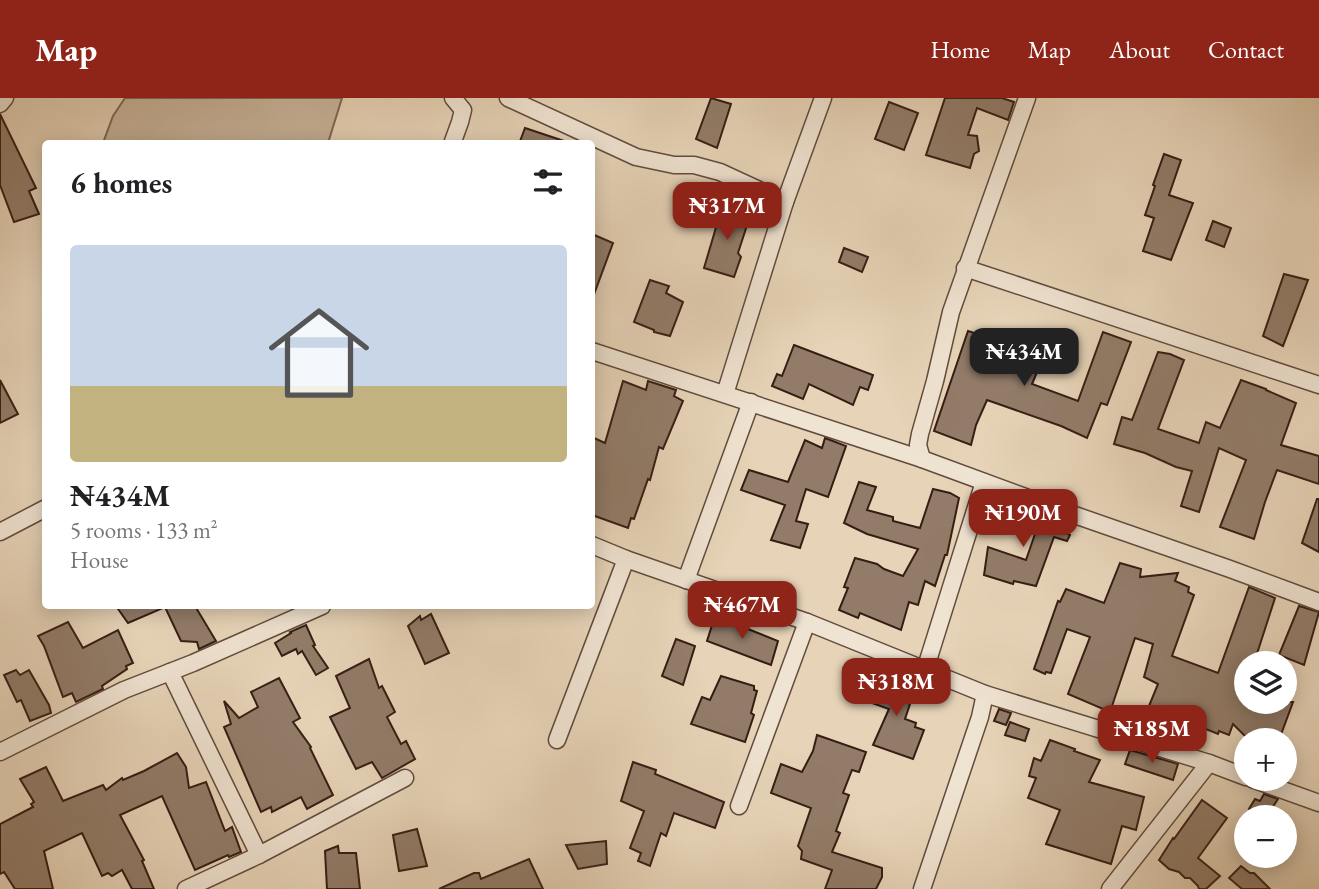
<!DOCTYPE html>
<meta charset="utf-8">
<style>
:root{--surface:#fff;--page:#f6f6f6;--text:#202124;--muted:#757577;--line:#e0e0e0;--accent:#8f2418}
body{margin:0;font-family:"EB Garamond",serif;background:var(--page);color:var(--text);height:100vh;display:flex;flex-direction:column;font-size:26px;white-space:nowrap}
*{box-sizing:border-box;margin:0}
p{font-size:23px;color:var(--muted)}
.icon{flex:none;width:38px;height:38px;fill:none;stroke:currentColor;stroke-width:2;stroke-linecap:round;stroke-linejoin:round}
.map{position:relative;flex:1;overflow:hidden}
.details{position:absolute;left:42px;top:42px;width:553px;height:469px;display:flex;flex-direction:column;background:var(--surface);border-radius:7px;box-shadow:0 4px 18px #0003}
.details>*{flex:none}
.buttons{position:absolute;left:1234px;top:553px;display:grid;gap:14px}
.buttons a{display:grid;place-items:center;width:63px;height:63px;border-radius:50%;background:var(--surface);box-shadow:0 4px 18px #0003;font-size:35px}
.price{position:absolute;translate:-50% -60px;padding:0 16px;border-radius:14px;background:var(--accent);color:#fff;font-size:23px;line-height:46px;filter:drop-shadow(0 2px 4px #0008)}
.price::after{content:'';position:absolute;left:50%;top:42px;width:21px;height:16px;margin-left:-10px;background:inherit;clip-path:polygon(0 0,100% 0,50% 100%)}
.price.selected{background:#222;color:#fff}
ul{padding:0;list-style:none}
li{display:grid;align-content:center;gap:14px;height:371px;padding:0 28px}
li+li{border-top:2px solid var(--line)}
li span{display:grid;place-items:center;height:217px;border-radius:7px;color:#555}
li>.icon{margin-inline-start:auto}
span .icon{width:126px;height:126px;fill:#fffc;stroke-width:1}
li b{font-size:30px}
h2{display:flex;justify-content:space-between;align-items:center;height:84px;padding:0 28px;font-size:30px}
header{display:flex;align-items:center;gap:42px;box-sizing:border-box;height:98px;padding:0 35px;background:var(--accent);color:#fff}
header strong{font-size:33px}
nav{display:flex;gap:38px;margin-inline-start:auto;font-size:24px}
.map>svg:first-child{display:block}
.green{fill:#c9b59c;stroke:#806958;stroke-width:2}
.building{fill:#927c69;stroke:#361d14;stroke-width:2}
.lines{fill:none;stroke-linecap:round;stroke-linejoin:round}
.minor-casing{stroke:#624b3d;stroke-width:19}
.minor{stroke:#efe3d1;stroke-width:16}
</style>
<header>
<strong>Map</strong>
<nav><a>Home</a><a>Map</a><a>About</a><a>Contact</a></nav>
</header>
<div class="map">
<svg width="1319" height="791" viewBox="0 0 1319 791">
<rect width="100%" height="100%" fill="#e7d4b8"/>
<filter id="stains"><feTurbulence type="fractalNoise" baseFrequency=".00286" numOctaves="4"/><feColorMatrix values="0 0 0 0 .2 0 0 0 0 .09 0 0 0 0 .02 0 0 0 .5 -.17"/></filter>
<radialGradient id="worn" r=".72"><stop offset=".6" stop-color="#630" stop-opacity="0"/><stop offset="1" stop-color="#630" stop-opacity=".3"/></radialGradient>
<polygon class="green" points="125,0 342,0 328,45 103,45 113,18"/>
<g class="building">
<polygon points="711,0 731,6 717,50 696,41"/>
<polygon points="945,0 1002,0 1014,4 1008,22 977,10 968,37 977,38 979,53 974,56 970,70 926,57"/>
<polygon points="889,4 918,15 904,52 875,41"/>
<polygon points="0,16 36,90 29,93 39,116 14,124 0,87"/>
<polygon points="525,30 564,43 564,46 519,46"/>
<polygon points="1164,56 1181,62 1169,97 1193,105 1171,162 1143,153 1154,120 1145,117 1155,88 1153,87"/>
<polygon points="723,106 750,118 738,155 741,159 734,179 704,170"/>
<polygon points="1213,123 1231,130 1224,149 1206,142"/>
<polygon points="592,136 613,145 593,199 592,199"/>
<polygon points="844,150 868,159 862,174 839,164"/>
<polygon points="1284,176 1308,182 1283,248 1263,238"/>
<polygon points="650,182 669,188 666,195 683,204 670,238 654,234 654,232 634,224"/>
<polygon points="968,233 1002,244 999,251 1040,267 1032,286 1078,303 1103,234 1131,244 1107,307 1101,305 1087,340 1061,328 987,302 976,327 971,347 934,333"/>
<polygon points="794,247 873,277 868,292 860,289 853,307 809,286 803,301 772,288 777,276 782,278"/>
<polygon points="1158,254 1170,256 1184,262 1158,331 1199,345 1206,324 1220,330 1241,282 1266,291 1266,292 1296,305 1281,347 1319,358 1319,386 1277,372 1265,404 1254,441 1220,429 1246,362 1219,350 1199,414 1181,408 1192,373 1176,369 1145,355 1114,346 1122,319 1132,322"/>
<polygon points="0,282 18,316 0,325"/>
<polygon points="623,283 646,292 648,283 676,292 674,298 683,303 663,351 659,349 650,382 648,381 634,421 631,420 628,430 592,417 592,339 605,345"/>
<polygon points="825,340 846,348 828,399 806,391 796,423 808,426 800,450 771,442 785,407 741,392 749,372 788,384 805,342 822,350"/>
<polygon points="859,384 876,389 867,412 893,419 893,423 920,430 933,391 950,395 959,400 947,457 945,457 935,488 925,483 918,507 909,504 901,532 860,515 858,520 839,512 848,490 844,489 855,460 877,466 884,471 903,478 918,451 867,436 844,425"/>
<polygon points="1317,401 1319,401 1319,454 1302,445"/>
<polygon points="1006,403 1032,412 1030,416 1070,437 1067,443 1054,439 1036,488 1014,483 1013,486 984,477 988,449 1026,462 1036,433 1000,422"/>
<polygon points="1120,465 1141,471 1140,479 1178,475 1175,483 1189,489 1188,494 1194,497 1172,558 1218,575 1249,489 1275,500 1254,565 1246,565 1246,592 1243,601 1246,604 1259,607 1260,604 1293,604 1279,642 1249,642 1233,626 1229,637 1219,633 1218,636 1186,623 1185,626 1147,613 1158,586 1144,579 1153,546 1135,540 1110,614 1068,596 1090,539 1067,531 1051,575 1046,574 1045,576 1034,571 1058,503 1060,504 1066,491 1104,505"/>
<polygon points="116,508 195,508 216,543 199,551 197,544 181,543 165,509 128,525"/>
<polygon points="1299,508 1319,514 1304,567 1279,557"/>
<polygon points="431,516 449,555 425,566 408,528 420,518 421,522"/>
<polygon points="715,518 778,543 771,567 707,543"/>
<polygon points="68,524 83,550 118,532 133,565 126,568 127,571 102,588 103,591 76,604 72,595 63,599 44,548 38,538"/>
<polygon points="306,527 315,547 313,548 328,570 316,577 302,553 298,556 296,551 282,558 275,545 291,535 290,534"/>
<polygon points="676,541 695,548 683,587 662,578"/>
<polygon points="369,561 379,590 382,588 395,614 387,619 401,646 406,643 415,661 382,680 372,664 356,671 330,619 350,610 336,578"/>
<polygon points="16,572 20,577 29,572 49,607 51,615 30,623 21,602 17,604 4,577"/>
<polygon points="880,572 894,579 892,584 914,594 905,621 916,625 915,629 924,632 913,661 873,647 889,611 869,604"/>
<polygon points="721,578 754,588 754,592 757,593 751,615 754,617 745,644 691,626 702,599 710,602"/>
<polygon points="279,580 300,620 293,624 311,649 310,650 333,697 307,711 301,699 272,714 271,709 261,714 224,629 231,626 224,603 239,620 258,609 251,594"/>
<polygon points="999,611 1011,615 1006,627 994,623"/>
<polygon points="1010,624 1029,631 1025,643 1005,637"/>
<polygon points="817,637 866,654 859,674 852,672 843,695 849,697 836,733 840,735 832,754 882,770 882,779 876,791 825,791 832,772 801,761 802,753 798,748 811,710 771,695 781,666 802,674 813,653"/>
<polygon points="1050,642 1075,651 1074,653 1100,662 1089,684 1144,699 1136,732 1122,728 1111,766 1046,746 1060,712 1028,700 1036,680 1029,678 1034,660 1041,663"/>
<polygon points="1130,652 1178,666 1173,682 1125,666"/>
<polygon points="177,655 186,669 189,690 206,684 225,733 232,729 241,754 229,759 228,757 195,772 162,698 120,717 144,762 142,763 154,791 132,791 122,772 112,778 108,775 102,778 82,735 44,753 53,791 15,791 4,774 0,776 0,726 33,709 31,706 34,704 20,681 46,669 63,703 103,687 106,692 122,680 123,682 144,673"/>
<polygon points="633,664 656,672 655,676 724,704 715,730 674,715 666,738 661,735 650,768 638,763 641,755 630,750 644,713 621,703"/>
<polygon points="1264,696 1278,701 1266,719 1262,719 1249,711 1255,701 1260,703"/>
<polygon points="1202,702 1227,720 1198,760 1220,778 1206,791 1199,791 1198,788 1190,780 1185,780 1179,774 1169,771 1159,762 1173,740 1174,741"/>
<polygon points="417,731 427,768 399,773 393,737"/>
<polygon points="606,743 607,766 578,771 566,747"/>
<polygon points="338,748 339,755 356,755 360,791 327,791 325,753"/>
<polygon points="529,761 543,791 439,791 474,775 479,775 481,781"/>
<polygon points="1241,768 1250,775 1254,775 1270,791 1242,791 1229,780"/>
</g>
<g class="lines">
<g class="minor-casing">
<g id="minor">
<polyline points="508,0 636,59 674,67 694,67 720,74 785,104"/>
<polyline points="0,6 5,0"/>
<polyline points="452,46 460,24 463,12 453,0"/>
<polyline points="965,170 1319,287"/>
<polyline points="592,253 922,361 1069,415 1230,471 1319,504"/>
<polyline points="725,296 785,104 823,0"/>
<polyline points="922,361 918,347 920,336 935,283 951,214 1027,0"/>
<polyline points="0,434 46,410"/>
<polyline points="592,447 626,461 807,524 985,596 1209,665 1246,679"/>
<polyline points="686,482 751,304"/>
<polyline points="925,572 984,384"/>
<polyline points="170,574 259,757"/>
<polyline points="557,642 626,461"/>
<polyline points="0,654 124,592 193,565 322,508"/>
<polyline points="1252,681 1319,705"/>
<polyline points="739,708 807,524"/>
<polyline points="186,791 259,757 405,680"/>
<polyline points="922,791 980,619 985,596"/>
<polyline points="1110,791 1209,665"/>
</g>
</g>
<use href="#minor" class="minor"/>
</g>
<rect width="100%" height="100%" filter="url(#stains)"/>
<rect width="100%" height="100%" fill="url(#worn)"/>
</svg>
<div class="buttons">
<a><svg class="icon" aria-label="layers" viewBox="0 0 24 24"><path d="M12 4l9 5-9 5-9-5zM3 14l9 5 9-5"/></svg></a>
<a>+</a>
<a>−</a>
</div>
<b class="price" style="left:727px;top:144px">₦317M</b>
<b class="price selected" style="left:1024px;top:290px">₦434M</b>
<b class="price" style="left:1023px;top:451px">₦190M</b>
<b class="price" style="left:742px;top:543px">₦467M</b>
<b class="price" style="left:896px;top:620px">₦318M</b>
<b class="price" style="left:1152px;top:667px">₦185M</b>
<section class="details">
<h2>6 homes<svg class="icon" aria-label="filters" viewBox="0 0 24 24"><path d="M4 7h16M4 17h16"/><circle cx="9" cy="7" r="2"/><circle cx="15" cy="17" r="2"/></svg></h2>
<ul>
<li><span style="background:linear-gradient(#c9d6e8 65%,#c2b280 0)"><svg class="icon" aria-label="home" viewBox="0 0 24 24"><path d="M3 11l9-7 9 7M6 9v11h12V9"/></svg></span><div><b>₦434M</b><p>5 rooms · 133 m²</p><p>House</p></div></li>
</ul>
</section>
</div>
